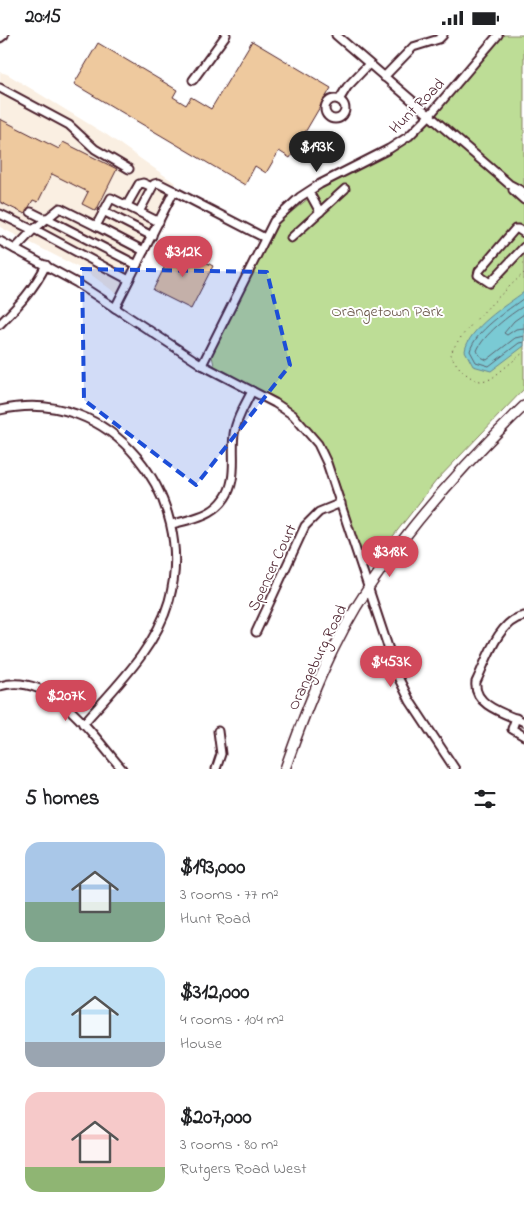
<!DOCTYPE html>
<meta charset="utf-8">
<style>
:root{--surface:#fff;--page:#f6f6f6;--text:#202124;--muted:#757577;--accent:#d1495b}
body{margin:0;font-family:"Indie Flower",sans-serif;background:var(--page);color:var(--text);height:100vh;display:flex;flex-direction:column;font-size:19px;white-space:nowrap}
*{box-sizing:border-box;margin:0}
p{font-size:16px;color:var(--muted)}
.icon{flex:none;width:28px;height:28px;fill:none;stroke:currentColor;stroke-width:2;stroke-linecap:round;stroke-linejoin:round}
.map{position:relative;height:734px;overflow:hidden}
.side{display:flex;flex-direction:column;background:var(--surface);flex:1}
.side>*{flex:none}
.price{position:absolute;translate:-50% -42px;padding:0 11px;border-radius:18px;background:var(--accent);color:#fff;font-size:16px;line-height:32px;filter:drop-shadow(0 1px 2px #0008)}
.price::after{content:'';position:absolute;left:50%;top:30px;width:15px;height:11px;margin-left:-8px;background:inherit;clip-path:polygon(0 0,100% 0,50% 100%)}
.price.current{background:#222;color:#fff}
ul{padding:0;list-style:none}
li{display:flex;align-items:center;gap:15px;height:125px;padding:0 25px}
li span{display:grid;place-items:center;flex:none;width:140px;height:100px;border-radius:15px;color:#555}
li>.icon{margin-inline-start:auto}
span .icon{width:60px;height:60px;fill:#fffc;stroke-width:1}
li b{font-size:21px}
h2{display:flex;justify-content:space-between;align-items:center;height:60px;padding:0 25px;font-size:21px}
.status{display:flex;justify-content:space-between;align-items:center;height:35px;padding:0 25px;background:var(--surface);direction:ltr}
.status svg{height:14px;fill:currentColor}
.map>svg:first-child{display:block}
.built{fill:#faefe2}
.green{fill:#bddd96;stroke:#847e60}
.water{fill:#7acad4;stroke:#678690}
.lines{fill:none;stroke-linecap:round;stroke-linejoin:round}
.shore{stroke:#5d636f;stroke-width:1}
.building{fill:#eec99e;stroke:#4a1f2b}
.minor-casing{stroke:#4a1f2b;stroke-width:11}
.major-casing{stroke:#4a1f2b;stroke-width:12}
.path{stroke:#4a1f2b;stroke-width:1;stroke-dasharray:1 4;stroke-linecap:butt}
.minor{stroke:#fff;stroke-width:7}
.major{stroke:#fff;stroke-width:9}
.marked{fill:#1d4ed8;fill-opacity:0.2;stroke:#1d4ed8;stroke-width:4;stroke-dasharray:10 6;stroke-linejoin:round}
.labels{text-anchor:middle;stroke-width:4;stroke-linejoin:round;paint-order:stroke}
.street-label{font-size:16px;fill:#4a1f2b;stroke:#fff}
.park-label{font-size:16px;fill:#6c584b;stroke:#fff}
</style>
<div class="status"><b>20:15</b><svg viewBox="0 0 49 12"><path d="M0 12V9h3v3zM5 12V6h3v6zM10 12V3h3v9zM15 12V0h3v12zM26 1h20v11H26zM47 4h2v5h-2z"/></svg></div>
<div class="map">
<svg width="524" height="734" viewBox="0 0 524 734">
<rect width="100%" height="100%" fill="#fff"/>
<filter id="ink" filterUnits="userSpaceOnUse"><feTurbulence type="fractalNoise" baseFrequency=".02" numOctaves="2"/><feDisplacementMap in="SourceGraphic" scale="10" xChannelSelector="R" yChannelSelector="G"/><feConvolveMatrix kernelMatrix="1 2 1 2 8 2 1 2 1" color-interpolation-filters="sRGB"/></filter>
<g filter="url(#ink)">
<polygon class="built" points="0,37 7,39 107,100 175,148 117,259 89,238 0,192"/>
<path class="green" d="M504,0H524V354L436,446L380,518L369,524L363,519L359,512C344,466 334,416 299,381C278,360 245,348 219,335L214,330L211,317L276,189L318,156L414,99L438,77Z"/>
<path class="water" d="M524,257V311L491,336L473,331L465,316C468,294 506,270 524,257Z"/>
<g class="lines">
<g class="shore">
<path d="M524,263C508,275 475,296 470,316L476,327L489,331L519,308L524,307"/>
<path d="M524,271C510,279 482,301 477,316L481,322L487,325L515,303L524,301"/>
<polyline points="524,279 514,286 504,298 507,300 516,294 524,293"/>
</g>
</g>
<g class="building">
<polygon points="252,6 331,53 290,123 279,116 266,138 255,131 245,150 74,49 98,8 177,55 173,62 186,70 191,62 211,74"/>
<polygon points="0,84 59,114 63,107 117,134 96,176 82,169 88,157 52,139 38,167 33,165 25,179 0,167"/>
<polygon points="175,211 213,231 191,274 153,255"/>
</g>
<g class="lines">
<g class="minor-casing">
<g id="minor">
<polyline points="336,0 509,149 524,157"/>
<polyline points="0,3 4,0"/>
<polyline points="384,42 413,12 439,4 443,0"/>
<polyline points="193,45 226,0"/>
<polyline points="0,53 69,90 95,114 129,134"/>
<circle cx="335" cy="74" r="10"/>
<polyline points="339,65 347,52 369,29"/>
<polyline points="513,155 524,165"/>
<polyline points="309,157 320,177"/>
<polyline points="127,170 139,149 143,148 152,152"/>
<polyline points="103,176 152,201"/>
<polyline points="31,177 45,184"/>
<polyline points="139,177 154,149 158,148 174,156"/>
<polyline points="0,179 33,195"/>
<polyline points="46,183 137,230"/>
<polyline points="96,191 144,216"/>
<polyline points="34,194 129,245"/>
<polyline points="524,198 518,194 515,194 479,236 478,240 490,248 524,212"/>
<polyline points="291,203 345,154"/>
<polyline points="0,206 77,248 202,330 275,368 293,380 318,409 327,428 398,642 410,666 455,734"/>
<polyline points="15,214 33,195 60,173 96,191 111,163 159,187"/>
<polyline points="115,273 174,156 265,203"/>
<path d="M0,289C19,270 34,254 46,230"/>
<polyline points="202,330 274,186 300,162 320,149 389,114 409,101 429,81 498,0"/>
<path d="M0,375C111,349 198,463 169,566C155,615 115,652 83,689"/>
<path d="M172,489C199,483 226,477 232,445C235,430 232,414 234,399C236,384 245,370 252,356"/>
<path d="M524,581C498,585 486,627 476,647C473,671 507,679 524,687"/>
<polyline points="256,597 305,491 319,477 341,468"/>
<path d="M0,651C52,636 93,701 122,734"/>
<polyline points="516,683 512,694 524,701"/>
<polyline points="216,734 221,719 218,696"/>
</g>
</g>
<g class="major-casing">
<path id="major" d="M285,734C307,671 332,607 369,552C413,486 467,426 524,371"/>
</g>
<path class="path" d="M524,238C510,251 453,303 451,320C456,331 469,345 481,346L491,344L524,317"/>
<use href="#minor" class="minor"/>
<use href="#major" class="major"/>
</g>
</g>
<path class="marked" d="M82,234L267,237L290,330L196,450L84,365Z"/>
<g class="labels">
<g class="street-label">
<text transform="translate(416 70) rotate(-45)" y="6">Hunt Road</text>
<text transform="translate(271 532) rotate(-65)" y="6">Spencer Court</text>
<text transform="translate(316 622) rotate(-64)" y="6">Orangeburg Road</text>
</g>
<g class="park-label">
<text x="387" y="281">Orangetown Park</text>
</g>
</g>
</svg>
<b class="price current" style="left:317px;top:138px">$193K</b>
<b class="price" style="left:183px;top:243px">$312K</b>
<b class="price" style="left:390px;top:543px">$318K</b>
<b class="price" style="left:391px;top:653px">$453K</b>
<b class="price" style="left:66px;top:687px">$207K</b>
</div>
<section class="side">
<h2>5 homes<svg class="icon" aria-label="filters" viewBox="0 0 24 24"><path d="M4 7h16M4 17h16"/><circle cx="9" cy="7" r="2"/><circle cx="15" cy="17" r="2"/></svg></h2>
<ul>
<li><span style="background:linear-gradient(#a9c7e8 60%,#7fa58c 0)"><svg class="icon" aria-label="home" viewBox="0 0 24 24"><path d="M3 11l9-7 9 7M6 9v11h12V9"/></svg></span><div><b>$193,000</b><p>3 rooms · 77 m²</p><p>Hunt Road</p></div></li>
<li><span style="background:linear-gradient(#bfe0f5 75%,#9aa5b1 0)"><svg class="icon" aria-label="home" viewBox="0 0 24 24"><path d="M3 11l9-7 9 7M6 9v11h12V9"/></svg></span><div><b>$312,000</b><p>4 rooms · 104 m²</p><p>House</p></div></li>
<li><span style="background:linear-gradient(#f6c9c9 75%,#8fb573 0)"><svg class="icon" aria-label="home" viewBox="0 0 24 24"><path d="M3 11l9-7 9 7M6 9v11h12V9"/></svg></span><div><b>$207,000</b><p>3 rooms · 80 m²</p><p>Rutgers Road West</p></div></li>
</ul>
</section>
